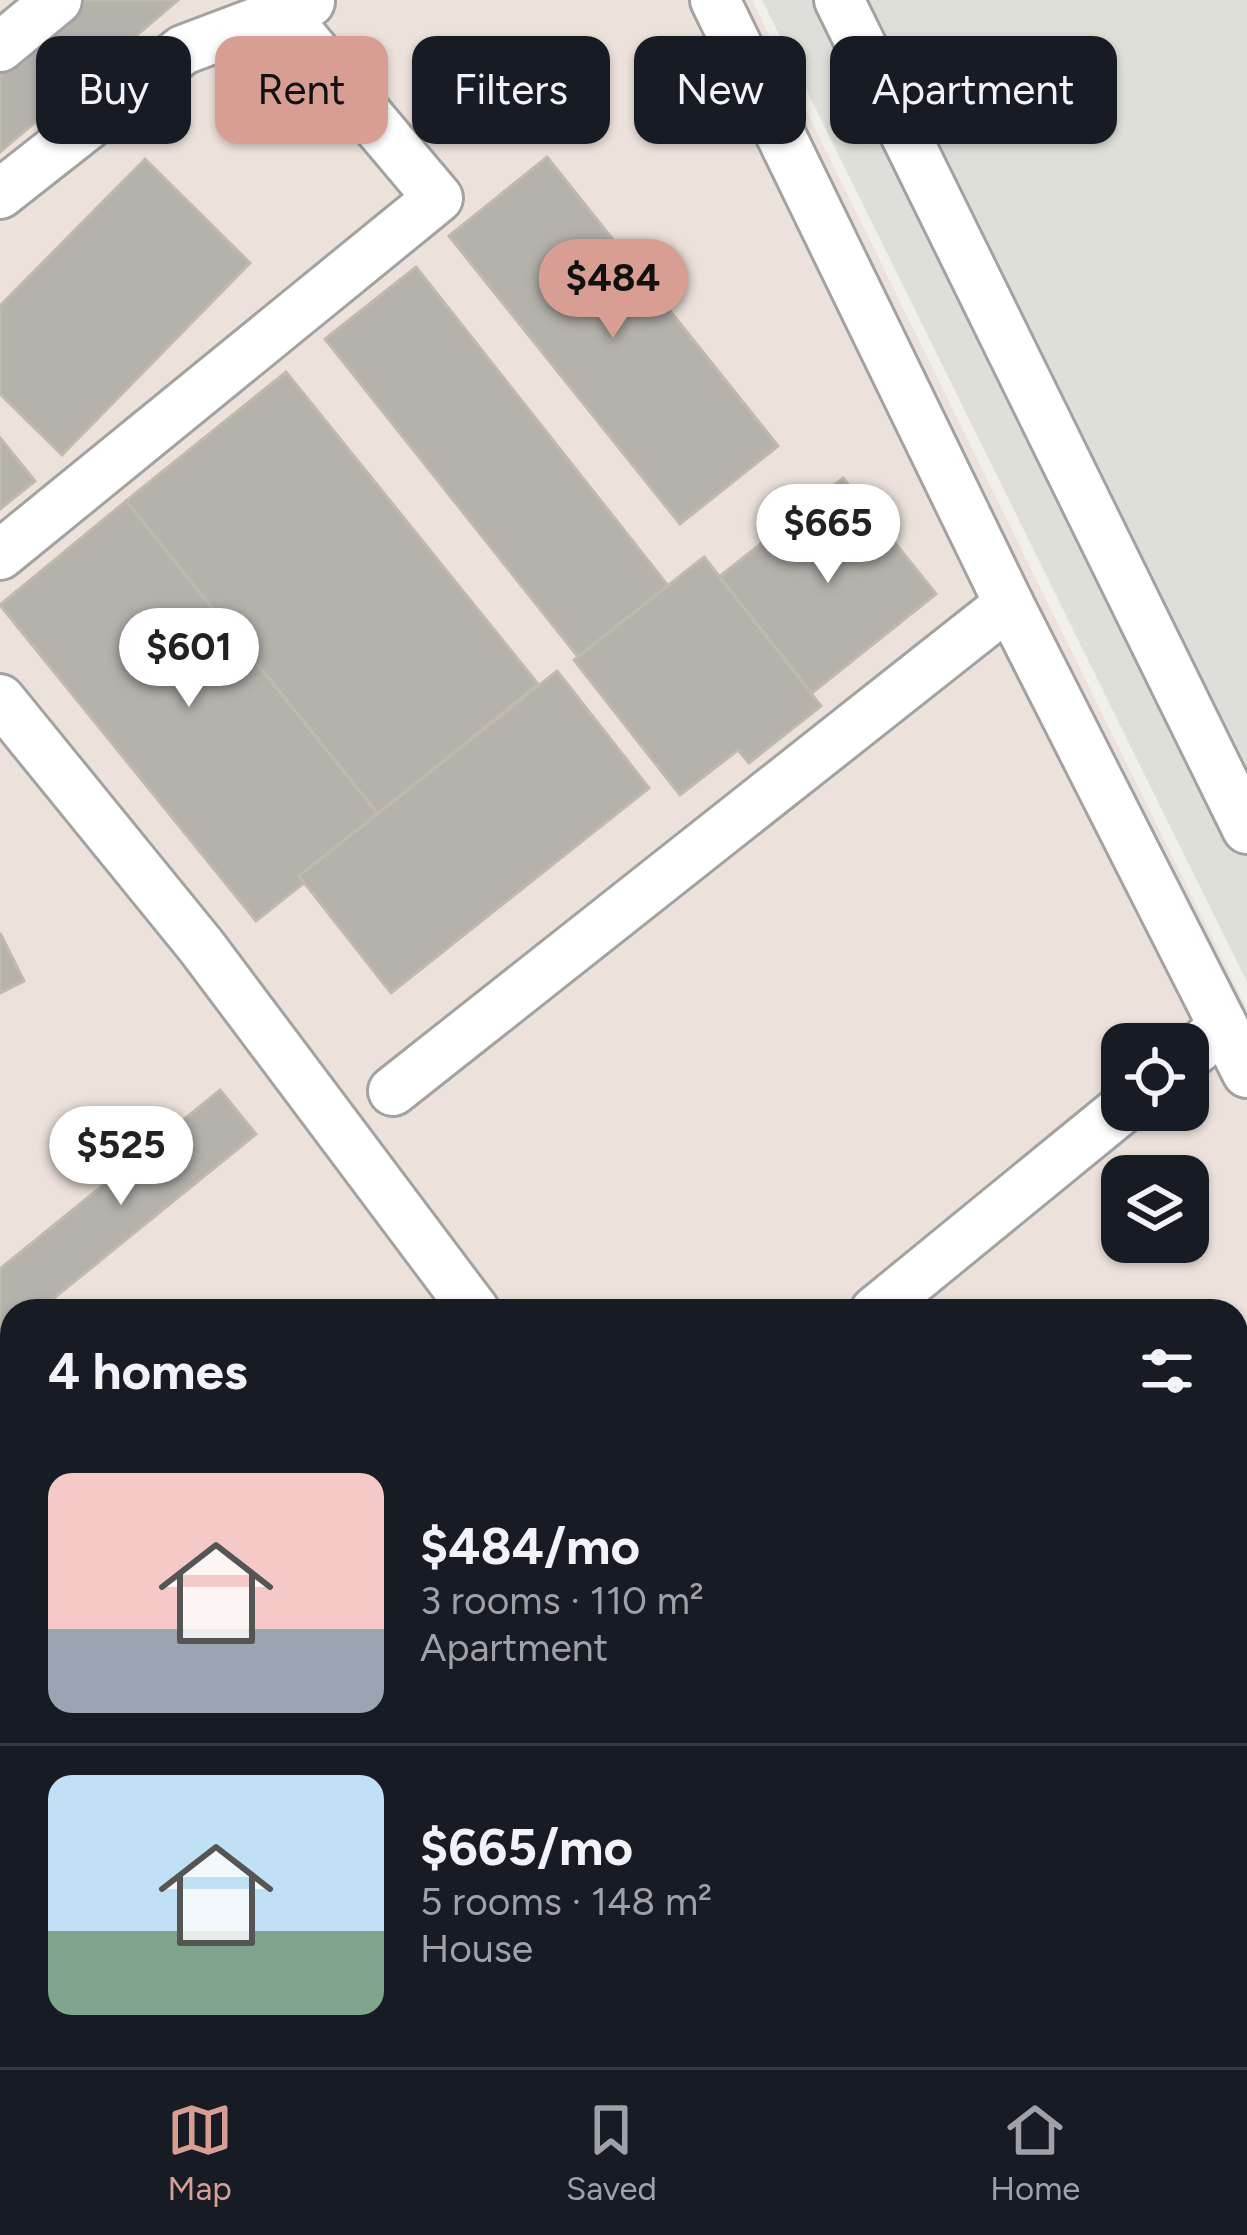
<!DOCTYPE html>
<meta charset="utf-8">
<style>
:root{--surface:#171b24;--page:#242831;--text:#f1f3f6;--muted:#9ea1a6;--line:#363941;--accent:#d89e93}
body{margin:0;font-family:Figtree,sans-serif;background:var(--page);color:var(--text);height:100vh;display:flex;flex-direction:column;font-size:45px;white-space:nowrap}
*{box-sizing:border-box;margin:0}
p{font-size:39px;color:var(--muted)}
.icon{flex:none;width:66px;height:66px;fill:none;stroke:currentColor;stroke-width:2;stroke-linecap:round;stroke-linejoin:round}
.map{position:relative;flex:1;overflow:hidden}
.side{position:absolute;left:0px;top:1299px;width:1248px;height:768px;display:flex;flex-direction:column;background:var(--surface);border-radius:36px 36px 0 0;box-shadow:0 3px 9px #0004}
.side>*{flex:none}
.hud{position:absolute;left:36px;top:36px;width:1176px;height:108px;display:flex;gap:24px}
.controls{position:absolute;left:1101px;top:1023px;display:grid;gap:24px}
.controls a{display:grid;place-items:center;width:108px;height:108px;border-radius:24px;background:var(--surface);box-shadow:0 3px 9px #0004;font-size:60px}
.price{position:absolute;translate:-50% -102px;padding:0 27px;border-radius:42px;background:#fff;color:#222;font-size:39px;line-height:78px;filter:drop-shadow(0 3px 6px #0008)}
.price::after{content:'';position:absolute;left:50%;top:72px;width:36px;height:27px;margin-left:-18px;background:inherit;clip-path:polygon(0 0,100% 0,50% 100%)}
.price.selected{background:var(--accent);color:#111}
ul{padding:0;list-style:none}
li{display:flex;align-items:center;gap:36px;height:300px;padding:0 48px}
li+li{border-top:3px solid var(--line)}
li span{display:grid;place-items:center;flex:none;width:336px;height:240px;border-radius:24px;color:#555}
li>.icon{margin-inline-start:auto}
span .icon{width:144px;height:144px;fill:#fffc;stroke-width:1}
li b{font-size:51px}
h2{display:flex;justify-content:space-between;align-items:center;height:144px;padding:0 48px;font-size:51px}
.tag{padding:0 42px;border-radius:24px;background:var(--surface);box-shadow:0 3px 9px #0004;font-size:42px;line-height:108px}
.tag.selected{background:var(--accent);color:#111}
.tab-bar{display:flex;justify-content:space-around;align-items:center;height:168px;border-top:3px solid var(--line);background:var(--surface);font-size:33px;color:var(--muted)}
.tab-bar a{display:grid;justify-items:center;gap:6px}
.tab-bar .selected{color:var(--accent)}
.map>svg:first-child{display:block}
.military{fill:#ece2db;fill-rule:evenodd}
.airport{fill:#dfdfda}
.building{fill:#b5b2ac;stroke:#c0b9ad;stroke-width:3}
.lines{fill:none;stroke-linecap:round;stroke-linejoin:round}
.minor-casing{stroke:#a2a2a2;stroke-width:54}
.major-casing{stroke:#8b7913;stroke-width:66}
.highway-casing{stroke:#c63e55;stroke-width:72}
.minor{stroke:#fff;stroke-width:48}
.major{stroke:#f1e0ad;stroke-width:60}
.highway{stroke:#dd9b9c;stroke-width:66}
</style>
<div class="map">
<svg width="1247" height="2067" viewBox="0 0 1247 2067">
<rect width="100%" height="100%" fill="#f0efe9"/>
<path class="military" d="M0,0H752L1247,1009V2067H222L216,2055H1236V1311H12V1642L0,1617ZM1122,1044H1188V1110H1122ZM1122,1176H1188V1242H1122Z"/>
<polygon class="airport" points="762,0 1247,0 1247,982"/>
<g class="building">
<polygon points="86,0 178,0 0,152 0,73"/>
<polygon points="547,157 778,446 680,524 449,236"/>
<polygon points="145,159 250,263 62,455 0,394 0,306"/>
<polygon points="416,267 669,587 579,658 325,339"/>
<polygon points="286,372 538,684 378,814 126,501"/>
<polygon points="0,438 35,481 0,509"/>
<polygon points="843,478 936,594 812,693 719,577"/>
<polygon points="126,501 378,814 299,876 304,883 256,921 0,605"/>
<polygon points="704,557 821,706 749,763 738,750 680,795 574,660"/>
<polygon points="557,671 649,788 391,993 299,876"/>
<polygon points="0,933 24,981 0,993"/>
<polygon points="220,1090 256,1134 38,1311 12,1311 12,1332 0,1342 0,1269"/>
<polygon points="1247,1623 1247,1713 1236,1701 1236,1632"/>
<polygon points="1236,1972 1247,1985 1247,2067 1174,2067 1167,2055 1236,2055"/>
<polygon points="967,2055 1028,2055 1039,2067 954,2067"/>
</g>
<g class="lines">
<g class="minor-casing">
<g id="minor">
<polyline points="715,0 1009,604 1247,1073"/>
<polyline points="839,0 1247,829"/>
<polyline points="0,47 57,0"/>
<polyline points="0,194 183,50 310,2"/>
<polyline points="0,555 438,198 282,13"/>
<polyline points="0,699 201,946 475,1311"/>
<polyline points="1188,1056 1223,1027"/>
<polyline points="393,1091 1009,604"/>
<polyline points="875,1311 1122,1109"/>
<polyline points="1236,1767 1247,1758"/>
<polyline points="1236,1942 1247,1955"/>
<polyline points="437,2055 447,2067"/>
<polyline points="1099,2055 1109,2067"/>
<polyline points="879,2067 893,2055"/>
</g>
</g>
<g class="major-casing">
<g id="major">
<polyline points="0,1752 12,1776"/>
<polyline points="149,2055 155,2067"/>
</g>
</g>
<g class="highway-casing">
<g id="highway">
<polyline points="0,1987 12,2010"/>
<polyline points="35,2055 41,2067"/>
</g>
</g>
<use href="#minor" class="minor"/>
<use href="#major" class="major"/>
<use href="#highway" class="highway"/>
</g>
</svg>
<div class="controls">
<a><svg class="icon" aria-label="locate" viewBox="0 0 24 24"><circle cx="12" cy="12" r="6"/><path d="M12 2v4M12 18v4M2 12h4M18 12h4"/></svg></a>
<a><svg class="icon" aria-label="layers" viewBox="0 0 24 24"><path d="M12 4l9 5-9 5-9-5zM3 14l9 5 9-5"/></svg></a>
</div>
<b class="price selected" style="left:613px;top:341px">$484</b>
<b class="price" style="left:828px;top:586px">$665</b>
<b class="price" style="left:189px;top:710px">$601</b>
<b class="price" style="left:121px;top:1208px">$525</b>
<div class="hud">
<a class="tag">Buy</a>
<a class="tag selected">Rent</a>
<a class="tag">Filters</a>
<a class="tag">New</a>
<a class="tag">Apartment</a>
</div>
<section class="side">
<h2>4 homes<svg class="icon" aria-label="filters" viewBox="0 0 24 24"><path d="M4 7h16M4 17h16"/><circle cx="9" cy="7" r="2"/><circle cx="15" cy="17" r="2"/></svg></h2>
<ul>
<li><span style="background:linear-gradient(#f6c9c9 65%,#9aa5b1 0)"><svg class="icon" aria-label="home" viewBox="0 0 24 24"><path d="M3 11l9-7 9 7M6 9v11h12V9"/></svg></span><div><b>$484/mo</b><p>3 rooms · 110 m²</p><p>Apartment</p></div></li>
<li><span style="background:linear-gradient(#bfe0f5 65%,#7fa58c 0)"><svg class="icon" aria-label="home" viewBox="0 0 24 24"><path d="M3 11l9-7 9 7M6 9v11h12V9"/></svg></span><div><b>$665/mo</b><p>5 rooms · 148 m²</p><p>House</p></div></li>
</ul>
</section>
</div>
<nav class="tab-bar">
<a class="selected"><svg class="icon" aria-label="map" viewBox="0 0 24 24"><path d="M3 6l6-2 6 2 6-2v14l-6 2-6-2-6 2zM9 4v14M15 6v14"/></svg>Map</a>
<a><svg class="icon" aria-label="saved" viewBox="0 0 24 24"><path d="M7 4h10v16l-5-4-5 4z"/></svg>Saved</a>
<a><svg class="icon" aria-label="home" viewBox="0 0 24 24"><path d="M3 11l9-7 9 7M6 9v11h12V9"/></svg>Home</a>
</nav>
